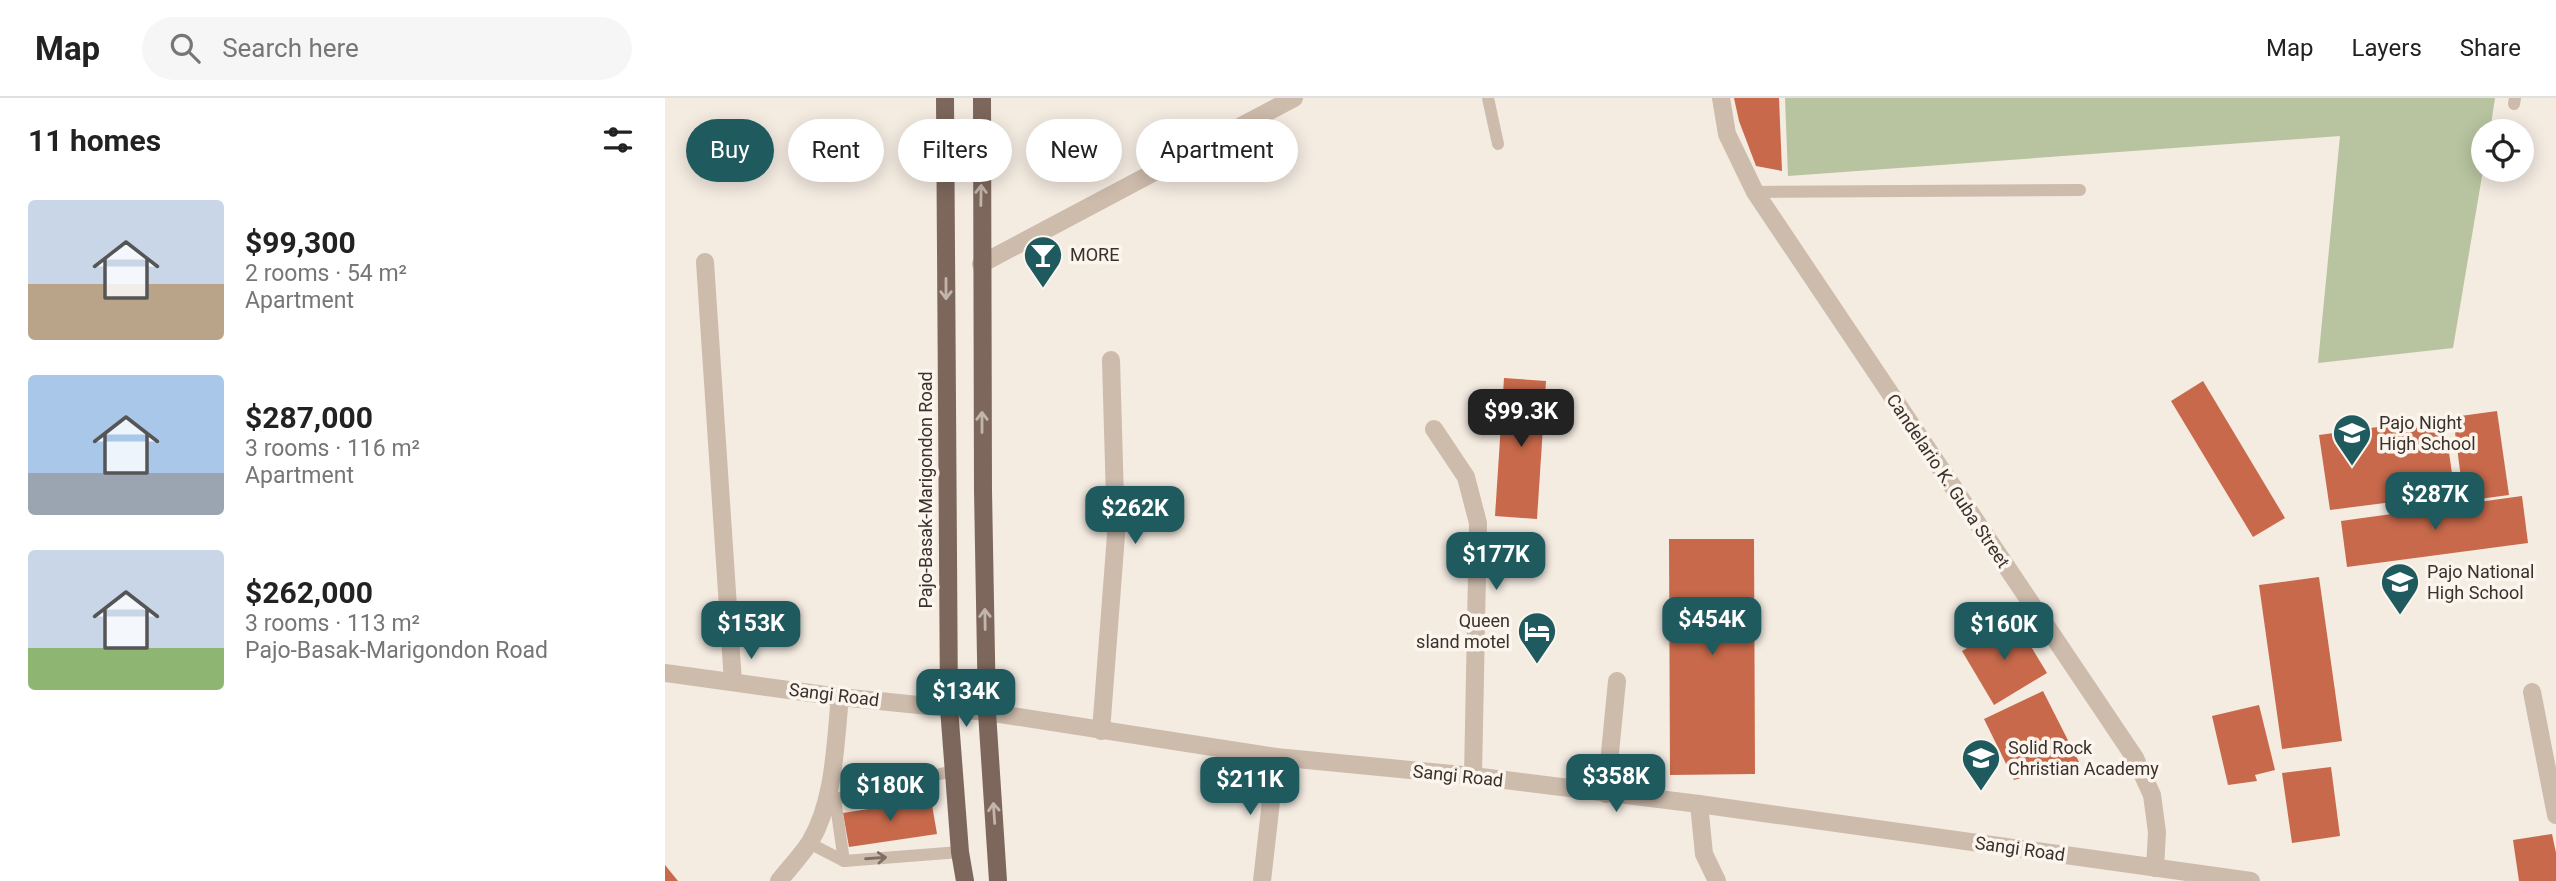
<!DOCTYPE html>
<meta charset="utf-8">
<style>
:root{--surface:#fff;--page:#f6f6f6;--text:#222;--muted:#767676;--line:#e0e0e0;--accent:#1f5a5e}
body{margin:0;font-family:Roboto,sans-serif;background:var(--page);color:var(--text);height:100vh;display:flex;flex-direction:column;font-size:26px;white-space:nowrap}
*{box-sizing:border-box;margin:0}
p{font-size:23px;color:var(--muted)}
.icon{flex:none;width:38px;height:38px;fill:none;stroke:currentColor;stroke-width:2;stroke-linecap:round;stroke-linejoin:round}
.map{position:relative;flex:1;overflow:hidden}
.panel{display:flex;flex-direction:column;background:var(--surface);width:665px}
.panel>*{flex:none}
.hud{position:absolute;left:21px;top:21px;width:665px;height:63px;display:flex;gap:14px}
.controls{position:absolute;left:1806px;top:21px;display:grid;gap:14px}
.controls a{display:grid;place-items:center;width:63px;height:63px;border-radius:50%;background:var(--surface);box-shadow:0 4px 18px #0003;font-size:35px}
.price{position:absolute;translate:-50% -60px;padding:0 16px;border-radius:14px;background:var(--accent);color:#fff;font-size:23px;line-height:46px;filter:drop-shadow(0 2px 4px #0008)}
.price::after{content:'';position:absolute;left:50%;top:42px;width:21px;height:16px;margin-left:-10px;background:inherit;clip-path:polygon(0 0,100% 0,50% 100%)}
.price.active{background:#222;color:#fff}
ul{padding:0;list-style:none}
li{display:flex;align-items:center;gap:21px;height:175px;padding:0 28px}
li span{display:grid;place-items:center;flex:none;width:196px;height:140px;border-radius:7px;color:#555}
li>.icon{margin-inline-start:auto}
span .icon{width:84px;height:84px;fill:#fffc;stroke-width:1}
li b{font-size:30px}
h2{display:flex;justify-content:space-between;align-items:center;height:84px;padding:0 28px;font-size:30px}
.tag{padding:0 24px;border-radius:32px;background:var(--surface);box-shadow:0 4px 18px #0003;font-size:24px;line-height:63px}
.tag.active{background:var(--accent);color:#fff}
header{display:flex;align-items:center;gap:42px;box-sizing:border-box;height:98px;padding:0 35px;background:var(--surface);border-bottom:2px solid var(--line)}
header strong{font-size:33px}
nav{display:flex;gap:38px;margin-inline-start:auto;font-size:24px}
.search{width:490px;height:63px;background:var(--page);display:flex;align-items:center;gap:18px;box-sizing:border-box;padding:0 24px;border-radius:38px;color:var(--muted);font-size:26px}
main{display:flex;flex:1;min-height:0}
.map>svg:first-child{display:block}
.green{fill:#b8c4a0}
.building{fill:#c8694b}
.lines{fill:none;stroke-linecap:round;stroke-linejoin:round}
.service{stroke:#cdbbac;stroke-width:12}
.minor{stroke:#cdbbac;stroke-width:18}
.tertiary{stroke:#cdbbac;stroke-width:18}
.primary{stroke:#7d675c;stroke-width:18}
.oneway{stroke:#c2b5ac}
.oneway2{stroke:#7d6f65}
.labels{text-anchor:middle;stroke-width:7;stroke-linejoin:round;paint-order:stroke}
.poi-label{font-size:18px;fill:#3b302b;stroke:#fbf5ee;text-anchor:start}
.street-label{font-size:18px;fill:#3b302b;stroke:#fbf5ee}
</style>
<header>
<strong>Map</strong>
<div class="search"><svg class="icon" aria-label="search" viewBox="0 0 24 24"><circle cx="10" cy="10" r="6"/><path d="M15 15l6 6"/></svg>Search here</div>
<nav><a>Map</a><a>Layers</a><a>Share</a></nav>
</header>
<main>
<section class="panel">
<h2>11 homes<svg class="icon" aria-label="filters" viewBox="0 0 24 24"><path d="M4 7h16M4 17h16"/><circle cx="9" cy="7" r="2"/><circle cx="15" cy="17" r="2"/></svg></h2>
<ul>
<li><span style="background:linear-gradient(#c9d6e8 60%,#b9a48a 0)"><svg class="icon" aria-label="home" viewBox="0 0 24 24"><path d="M3 11l9-7 9 7M6 9v11h12V9"/></svg></span><div><b>$99,300</b><p>2 rooms · 54 m²</p><p>Apartment</p></div></li>
<li><span style="background:linear-gradient(#a9c7e8 70%,#9aa5b1 0)"><svg class="icon" aria-label="home" viewBox="0 0 24 24"><path d="M3 11l9-7 9 7M6 9v11h12V9"/></svg></span><div><b>$287,000</b><p>3 rooms · 116 m²</p><p>Apartment</p></div></li>
<li><span style="background:linear-gradient(#c9d6e8 70%,#8fb573 0)"><svg class="icon" aria-label="home" viewBox="0 0 24 24"><path d="M3 11l9-7 9 7M6 9v11h12V9"/></svg></span><div><b>$262,000</b><p>3 rooms · 113 m²</p><p>Pajo-Basak-Marigondon Road</p></div></li>
</ul>
</section>
<div class="map">
<svg width="1891" height="783" viewBox="0 0 1891 783">
<rect width="100%" height="100%" fill="#f4ebe1"/>
<polygon class="green" points="1120,0 1830,0 1825,33 1818,33 1818,72 1788,250 1653,265 1675,38 1123,78"/>
<g class="building">
<polygon points="1069,0 1114,0 1117,73 1091,68 1074,23"/>
<polygon points="839,280 881,283 872,421 830,418"/>
<polygon points="1538,283 1620,420 1588,439 1506,303"/>
<polygon points="1832,313 1844,397 1799,403 1788,319"/>
<polygon points="1779,320 1790,396 1665,412 1654,337"/>
<polygon points="1857,398 1863,445 1682,469 1676,423"/>
<polygon points="1004,441 1089,441 1090,676 1005,677"/>
<polygon points="1654,479 1677,643 1617,651 1594,487"/>
<polygon points="1350,522 1382,575 1329,607 1297,553"/>
<polygon points="1378,593 1414,664 1349,682 1319,621"/>
<polygon points="1594,607 1610,672 1590,677 1592,683 1563,687 1547,618"/>
<polygon points="1666,669 1675,738 1627,745 1617,675"/>
<polygon points="266,701 272,736 184,749 178,715"/>
<polygon points="1887,736 1891,755 1891,783 1854,783 1848,742"/>
<polygon points="0,767 13,783 0,783"/>
</g>
<g class="lines">
<g class="service">
<polyline points="823,0 833,46"/>
<polyline points="1849,6 1850,0"/>
<polyline points="1090,94 1415,92"/>
<polyline points="288,673 170,701 179,763 295,754"/>
<polyline points="144,745 179,763"/>
</g>
<g class="minor">
<polyline points="1056,0 1062,36 1090,94 1470,660 1487,697 1492,734 1490,770"/>
<polyline points="40,164 68,584"/>
<polyline points="316,166 629,0"/>
<polyline points="769,331 801,379 813,425 808,678"/>
<polyline points="1867,594 1891,717"/>
<polyline points="436,633 451,437 446,262"/>
<polyline points="941,696 952,583"/>
<polyline points="1034,706 1039,756 1052,783"/>
<polyline points="597,783 611,659"/>
</g>
<g class="tertiary">
<polyline points="0,575 175,599 322,614 611,659 808,678 1034,706 1586,783"/>
<path d="M114,783C124,770 136,758 145,744C170,702 170,646 175,599"/>
</g>
<g class="primary">
<polyline points="280,0 284,610 295,754 300,783"/>
<polyline points="317,0 318,393 322,614 333,783"/>
</g>
</g>
<defs><path id="oneway-shaft" d="M-6 0H5M1.5-3L5.5 0L1.5 3" fill="none" stroke-width="1.6" stroke-linecap="round" stroke-linejoin="round" transform="scale(1.75)"/></defs>
<g class="oneway">
<use href="#oneway-shaft" transform="translate(316 97) rotate(-89)"/>
<use href="#oneway-shaft" transform="translate(281 191) rotate(90)"/>
<use href="#oneway-shaft" transform="translate(317 324) rotate(-90)"/>
<use href="#oneway-shaft" transform="translate(320 521) rotate(-91)"/>
<use href="#oneway-shaft" transform="translate(329 715) rotate(-94)"/>
</g>
<use class="oneway2" href="#oneway-shaft" transform="translate(211 760) rotate(-4)"/>
<defs>
<g id="bar-pin" transform="scale(2.0125)"><path d="M0 17L-7.5 6A9.5 9.5 0 1 1 7.5 6Z" fill="#1f5a5e" stroke="#fbf5ee"/><path d="M-6-5H6L.8 .8V4.5H3.5V6h-7V4.5H-.8V.8Z" fill="#fff"/></g>
<g id="school-pin" transform="scale(2.0125)"><path d="M0 17L-7.5 6A9.5 9.5 0 1 1 7.5 6Z" fill="#1f5a5e" stroke="#fbf5ee"/><path d="M0-5L7-2L0 1L-7-2ZM-4 1L0 2.5L4 1V4Q0 6-4 4Z" fill="#fff"/></g>
<g id="hotel-pin" transform="scale(2.0125)"><path d="M0 17L-7.5 6A9.5 9.5 0 1 1 7.5 6Z" fill="#1f5a5e" stroke="#fbf5ee"/><path d="M-6-4.5h1.5V1H6V5H4.5V3h-9V5H-6ZM-4 0a1.8 1.8 0 1 1 3.6 0ZM.5 0V-2.5h3Q6-2.5 6 0Z" fill="#fff"/></g>
</defs>
<g fill-rule="evenodd">
<use href="#bar-pin" x="378" y="157"/>
<use href="#school-pin" x="1687" y="335"/>
<use href="#school-pin" x="1735" y="484"/>
<use href="#hotel-pin" x="872" y="533"/>
<use href="#school-pin" x="1316" y="660"/>
</g>
<g class="labels">
<g class="poi-label">
<text x="405" y="163">MORE</text>
<text x="1714" y="331">Pajo Night<tspan x="1714" dy="21">High School</tspan></text>
<text x="1762" y="480">Pajo National<tspan x="1762" dy="21">High School</tspan></text>
<text x="845" y="529" text-anchor="end">Queen<tspan x="845" dy="21">sland motel</tspan></text>
<text x="1343" y="656">Solid Rock<tspan x="1343" dy="21">Christian Academy</tspan></text>
</g>
<g class="street-label">
<text transform="translate(1283 383) rotate(56)" y="6">Candelario K. Guba Street</text>
<text transform="translate(261 392) rotate(-90)" y="6">Pajo-Basak-Marigondon Road</text>
<text transform="translate(169 597) rotate(7)" y="6">Sangi Road</text>
<text transform="translate(793 678) rotate(6)" y="6">Sangi Road</text>
<text transform="translate(1355 751) rotate(8)" y="6">Sangi Road</text>
</g>
</g>
</svg>
<div class="controls">
<a><svg class="icon" aria-label="locate" viewBox="0 0 24 24"><circle cx="12" cy="12" r="6"/><path d="M12 2v4M12 18v4M2 12h4M18 12h4"/></svg></a>
</div>
<b class="price active" style="left:856px;top:351px">$99.3K</b>
<b class="price" style="left:1770px;top:434px">$287K</b>
<b class="price" style="left:470px;top:448px">$262K</b>
<b class="price" style="left:831px;top:494px">$177K</b>
<b class="price" style="left:1047px;top:559px">$454K</b>
<b class="price" style="left:86px;top:563px">$153K</b>
<b class="price" style="left:1339px;top:564px">$160K</b>
<b class="price" style="left:301px;top:631px">$134K</b>
<b class="price" style="left:951px;top:716px">$358K</b>
<b class="price" style="left:585px;top:719px">$211K</b>
<b class="price" style="left:225px;top:725px">$180K</b>
<div class="hud">
<a class="tag active">Buy</a>
<a class="tag">Rent</a>
<a class="tag">Filters</a>
<a class="tag">New</a>
<a class="tag">Apartment</a>
</div>
</div>
</main>
